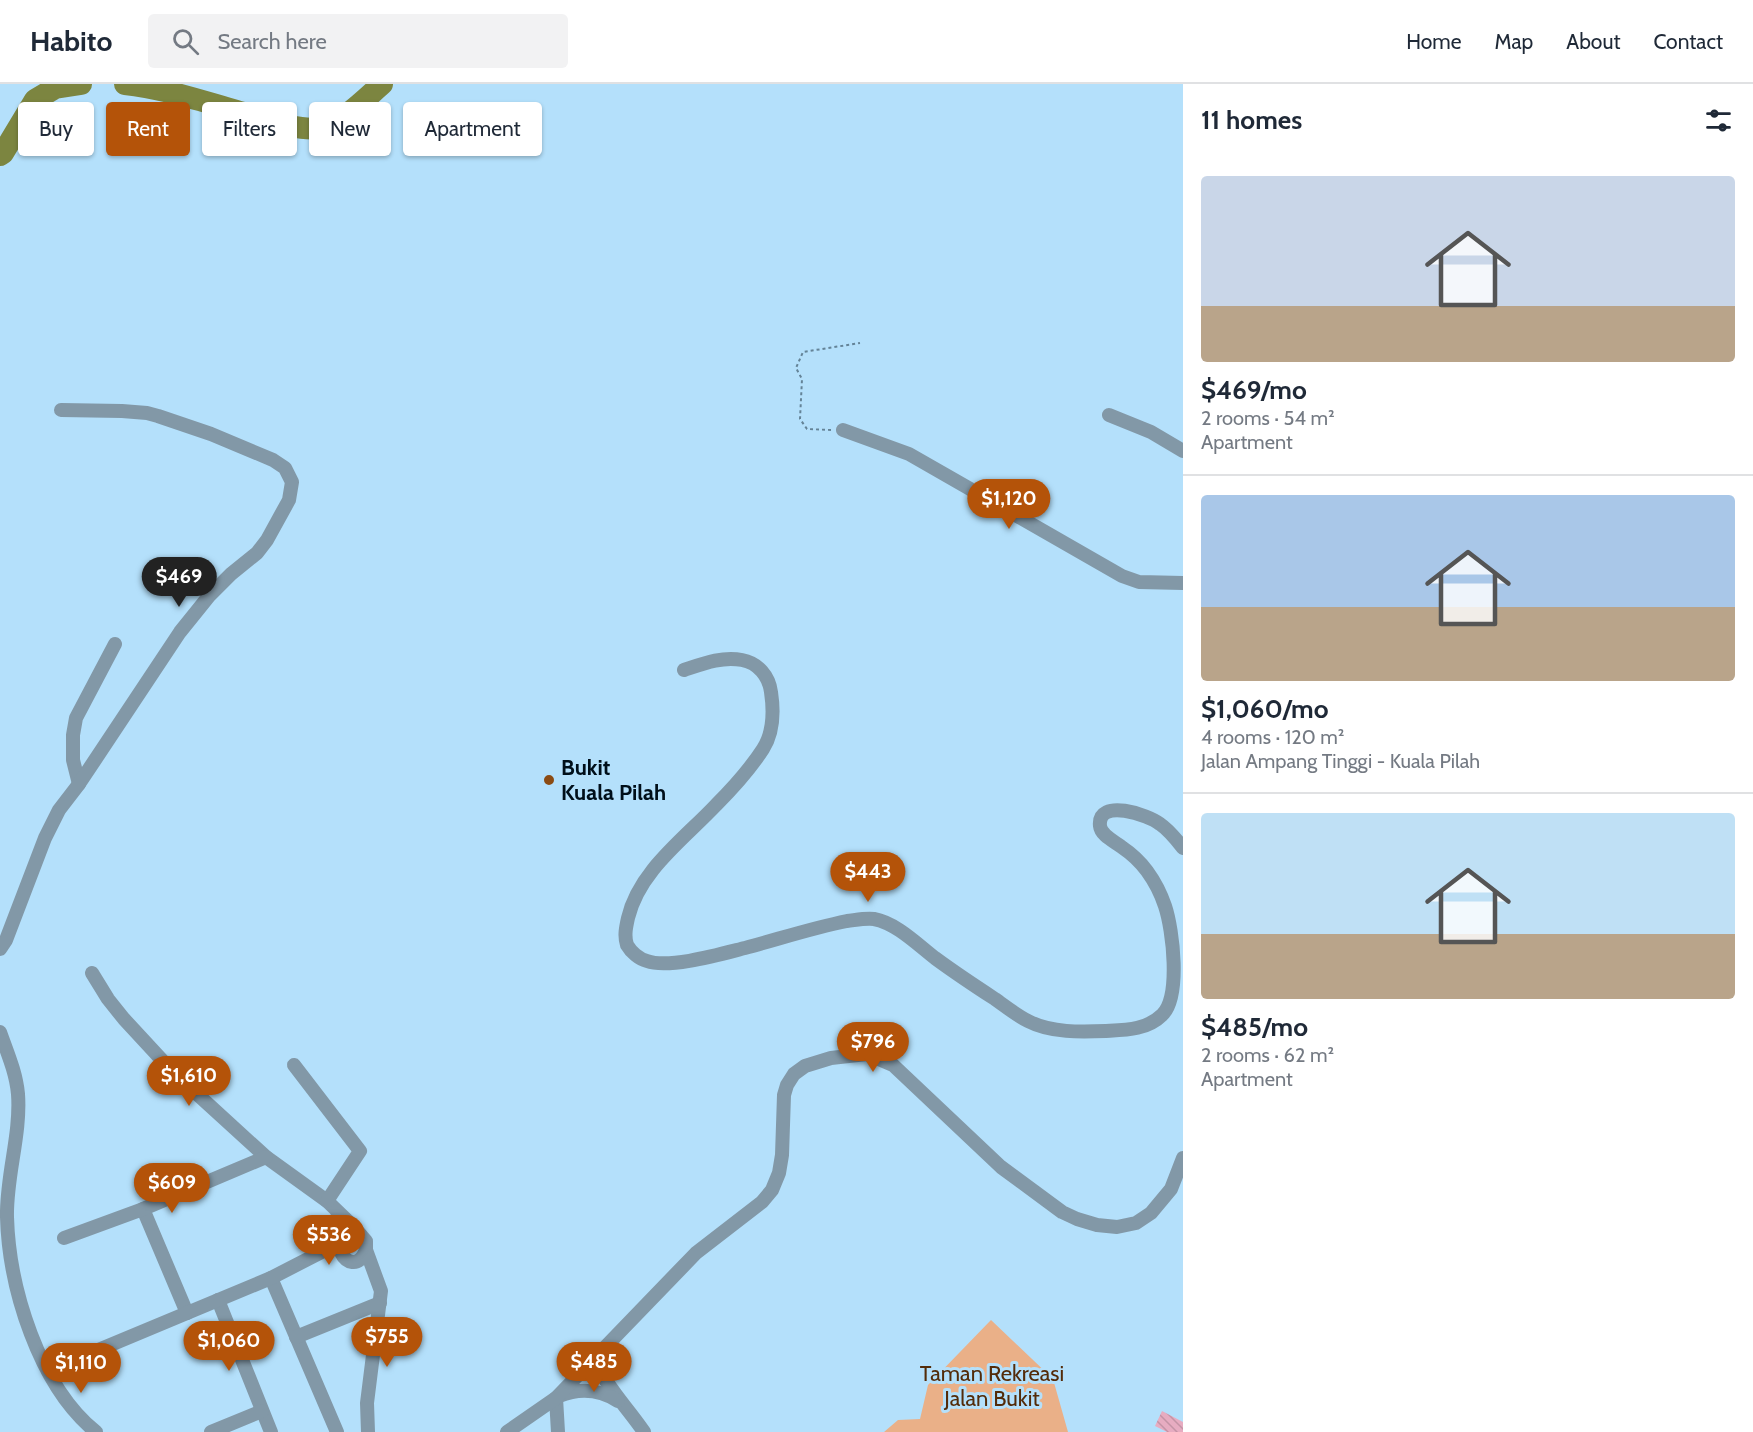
<!DOCTYPE html>
<meta charset="utf-8">
<style>
:root{--surface:#fff;--page:#f2f2f3;--text:#1f2937;--muted:#747a83;--line:#e0e1e3;--accent:#b45309}
body{margin:0;font-family:Cabin,sans-serif;background:var(--page);color:var(--text);height:100vh;display:flex;flex-direction:column;font-size:22px;white-space:nowrap}
*{box-sizing:border-box;margin:0}
p{font-size:20px;color:var(--muted)}
.icon{flex:none;width:33px;height:33px;fill:none;stroke:currentColor;stroke-width:2;stroke-linecap:round;stroke-linejoin:round}
.map{position:relative;flex:1;overflow:hidden}
.drawer{display:flex;flex-direction:column;background:var(--surface);width:570px}
.drawer>*{flex:none}
.top-card{position:absolute;left:18px;top:18px;width:570px;height:54px;display:flex;gap:12px}
.price{position:absolute;translate:-50% -51px;padding:0 14px;border-radius:21px;background:var(--accent);color:#fff;font-size:20px;line-height:39px;filter:drop-shadow(0 2px 3px #0008)}
.price::after{content:'';position:absolute;left:50%;top:36px;width:18px;height:14px;margin-left:-9px;background:inherit;clip-path:polygon(0 0,100% 0,50% 100%)}
.price.current{background:#222;color:#fff}
ul{padding:0;list-style:none}
li{display:grid;align-content:center;gap:12px;height:318px;padding:0 18px}
li+li{border-top:2px solid var(--line)}
li span{display:grid;place-items:center;height:186px;border-radius:6px;color:#555}
li>.icon{margin-inline-start:auto}
span .icon{width:108px;height:108px;fill:#fffc;stroke-width:1}
li b{font-size:26px}
h2{display:flex;justify-content:space-between;align-items:center;height:72px;padding:0 18px;font-size:26px}
.tag{padding:0 21px;border-radius:6px;background:var(--surface);box-shadow:0 2px 4px #0004;font-size:21px;line-height:54px}
.tag.current{background:var(--accent);color:#fff}
header{display:flex;align-items:center;gap:36px;box-sizing:border-box;height:84px;padding:0 30px;background:var(--surface);border-bottom:2px solid var(--line)}
header strong{font-size:28px}
nav{display:flex;gap:33px;margin-inline-start:auto;font-size:21px}
.search{width:420px;height:54px;background:var(--page);display:flex;align-items:center;gap:15px;box-sizing:border-box;padding:0 21px;border-radius:6px;color:var(--muted);font-size:22px}
main{display:flex;flex:1;min-height:0}
.map>svg:first-child{display:block}
.green{fill:#eab088}
.lines{fill:none;stroke-linecap:round;stroke-linejoin:round}
.river{stroke:#7c8540;stroke-width:22}
.building{fill:url(#building-back-hatch)}
.path{stroke:#648397;stroke-width:2;stroke-dasharray:3 3;stroke-linecap:butt}
.minor{stroke:#8298a7;stroke-width:14}
.poi-dot{fill:#8b4b13;stroke:#b4e0fb;stroke-width:2}
.labels{text-anchor:middle;stroke-width:6;stroke-linejoin:round;paint-order:stroke}
.poi-label{font-size:22px;font-weight:bold;fill:#000f1a;stroke:#b4e0fb;text-anchor:start}
.park-label{font-size:22px;fill:#532b09;stroke:#b4e0fb}
</style>
<header>
<strong>Habito</strong>
<div class="search"><svg class="icon" aria-label="search" viewBox="0 0 24 24"><circle cx="10" cy="10" r="6"/><path d="M15 15l6 6"/></svg>Search here</div>
<nav><a>Home</a><a>Map</a><a>About</a><a>Contact</a></nav>
</header>
<main>
<div class="map">
<svg width="1183" height="1348" viewBox="0 0 1183 1348">
<defs>
<pattern id="building-back-hatch" width="6" height="6" patternUnits="userSpaceOnUse" patternTransform="scale(1.5)"><rect width="6" height="6" fill="#e7acc1"/><path d="M-1 5l2 2M0 0l6 6M5-1l2 2" fill="none" stroke="#c493a5"/></pattern>
</defs>
<rect width="100%" height="100%" fill="#b4e0fb"/>
<polygon class="green" points="991,1236 1053,1295 1068,1348 884,1348 898,1336 920,1335 928,1301"/>
<g class="lines">
<g class="river">
<path d="M125,0C163,4 201,17 237,27C258,33 304,50 323,43C345,36 365,15 382,0"/>
<polyline points="0,71 3,69 35,16 55,4 81,0"/>
</g>
</g>
<polygon class="building" points="1162,1327 1183,1338 1183,1348 1167,1348 1155,1342"/>
<g class="lines">
<polyline class="path" points="831,346 807,345 800,335 802,295 796,284 803,268 860,259"/>
<g class="minor">
<polyline points="1109,331 1151,348 1183,367"/>
<polyline points="843,346 909,370 1122,492 1139,498 1183,499"/>
<path d="M684,586C702,580 722,572 742,576C758,579 769,592 771,608C774,628 774,648 763,665C750,685 733,704 716,721C684,755 639,787 628,834C626,843 624,852 627,861C631,868 639,875 647,877C669,885 721,870 745,864C779,855 812,844 847,837C856,836 865,834 874,835C896,839 917,860 935,874C954,888 975,902 995,915C1005,922 1016,931 1028,937C1051,949 1081,948 1106,947C1125,946 1147,946 1162,931C1181,913 1173,846 1165,822C1161,810 1155,798 1147,787C1141,779 1132,770 1123,764C1116,758 1101,752 1100,742C1097,713 1149,731 1160,740C1169,746 1176,755 1183,764"/>
<polyline points="79,700 73,676 73,651 76,634 115,560"/>
<polyline points="0,865 6,856 45,754 59,726 79,700 180,548 209,512 231,490 257,469 267,456 289,416 292,398 285,384 273,376 211,350 158,332 147,329 122,327 61,326"/>
<polyline points="92,889 108,915 124,935 173,988 266,1073 327,1117 353,1142 366,1157 366,1166 381,1207 367,1319 368,1348"/>
<path d="M0,948C7,968 16,988 18,1010C21,1051 6,1092 7,1133C9,1204 39,1302 96,1348"/>
<polyline points="294,981 360,1067 327,1117"/>
<polyline points="143,1125 187,1229"/>
<path d="M360,1150C317,1139 350,1204 366,1166"/>
<polyline points="64,1154 143,1125 266,1073"/>
<polyline points="313,1169 322,1159 335,1136"/>
<polyline points="271,1194 337,1348"/>
<polyline points="218,1216 271,1348"/>
<polyline points="296,1253 380,1219"/>
<path d="M596,1279C608,1305 628,1324 644,1348"/>
<polyline points="48,1287 271,1194 339,1159"/>
<path d="M559,1312C579,1304 599,1305 618,1317"/>
<polyline points="556,1314 558,1348"/>
<polyline points="211,1348 262,1327"/>
<polyline points="507,1348 556,1314 696,1169 762,1118 772,1106 779,1089 782,1071 784,1011 787,1001 794,990 805,982 831,974 867,970 893,981 1001,1083 1062,1128 1077,1135 1097,1141 1117,1143 1136,1139 1151,1129 1171,1105 1183,1074"/>
</g>
</g>
<circle class="poi-dot" cx="549" cy="696" r="6"/>
<g class="labels">
<g class="poi-label">
<text x="561" y="691">Bukit<tspan x="561" dy="25">Kuala Pilah</tspan></text>
</g>
<g class="park-label">
<text x="992" y="1297">Taman Rekreasi<tspan x="992" dy="25">Jalan Bukit</tspan></text>
</g>
</g>
</svg>
<b class="price" style="left:1009px;top:446px">$1,120</b>
<b class="price current" style="left:179px;top:524px">$469</b>
<b class="price" style="left:868px;top:819px">$443</b>
<b class="price" style="left:873px;top:989px">$796</b>
<b class="price" style="left:189px;top:1023px">$1,610</b>
<b class="price" style="left:172px;top:1130px">$609</b>
<b class="price" style="left:329px;top:1182px">$536</b>
<b class="price" style="left:387px;top:1284px">$755</b>
<b class="price" style="left:229px;top:1288px">$1,060</b>
<b class="price" style="left:594px;top:1309px">$485</b>
<b class="price" style="left:81px;top:1310px">$1,110</b>
<div class="top-card">
<a class="tag">Buy</a>
<a class="tag current">Rent</a>
<a class="tag">Filters</a>
<a class="tag">New</a>
<a class="tag">Apartment</a>
</div>
</div>
<section class="drawer">
<h2>11 homes<svg class="icon" aria-label="filters" viewBox="0 0 24 24"><path d="M4 7h16M4 17h16"/><circle cx="9" cy="7" r="2"/><circle cx="15" cy="17" r="2"/></svg></h2>
<ul>
<li><span style="background:linear-gradient(#c9d6e8 70%,#b9a48a 0)"><svg class="icon" aria-label="home" viewBox="0 0 24 24"><path d="M3 11l9-7 9 7M6 9v11h12V9"/></svg></span><div><b>$469/mo</b><p>2 rooms · 54 m²</p><p>Apartment</p></div></li>
<li><span style="background:linear-gradient(#a9c7e8 60%,#b9a48a 0)"><svg class="icon" aria-label="home" viewBox="0 0 24 24"><path d="M3 11l9-7 9 7M6 9v11h12V9"/></svg></span><div><b>$1,060/mo</b><p>4 rooms · 120 m²</p><p>Jalan Ampang Tinggi - Kuala Pilah</p></div></li>
<li><span style="background:linear-gradient(#bfe0f5 65%,#b9a48a 0)"><svg class="icon" aria-label="home" viewBox="0 0 24 24"><path d="M3 11l9-7 9 7M6 9v11h12V9"/></svg></span><div><b>$485/mo</b><p>2 rooms · 62 m²</p><p>Apartment</p></div></li>
</ul>
</section>
</main>
